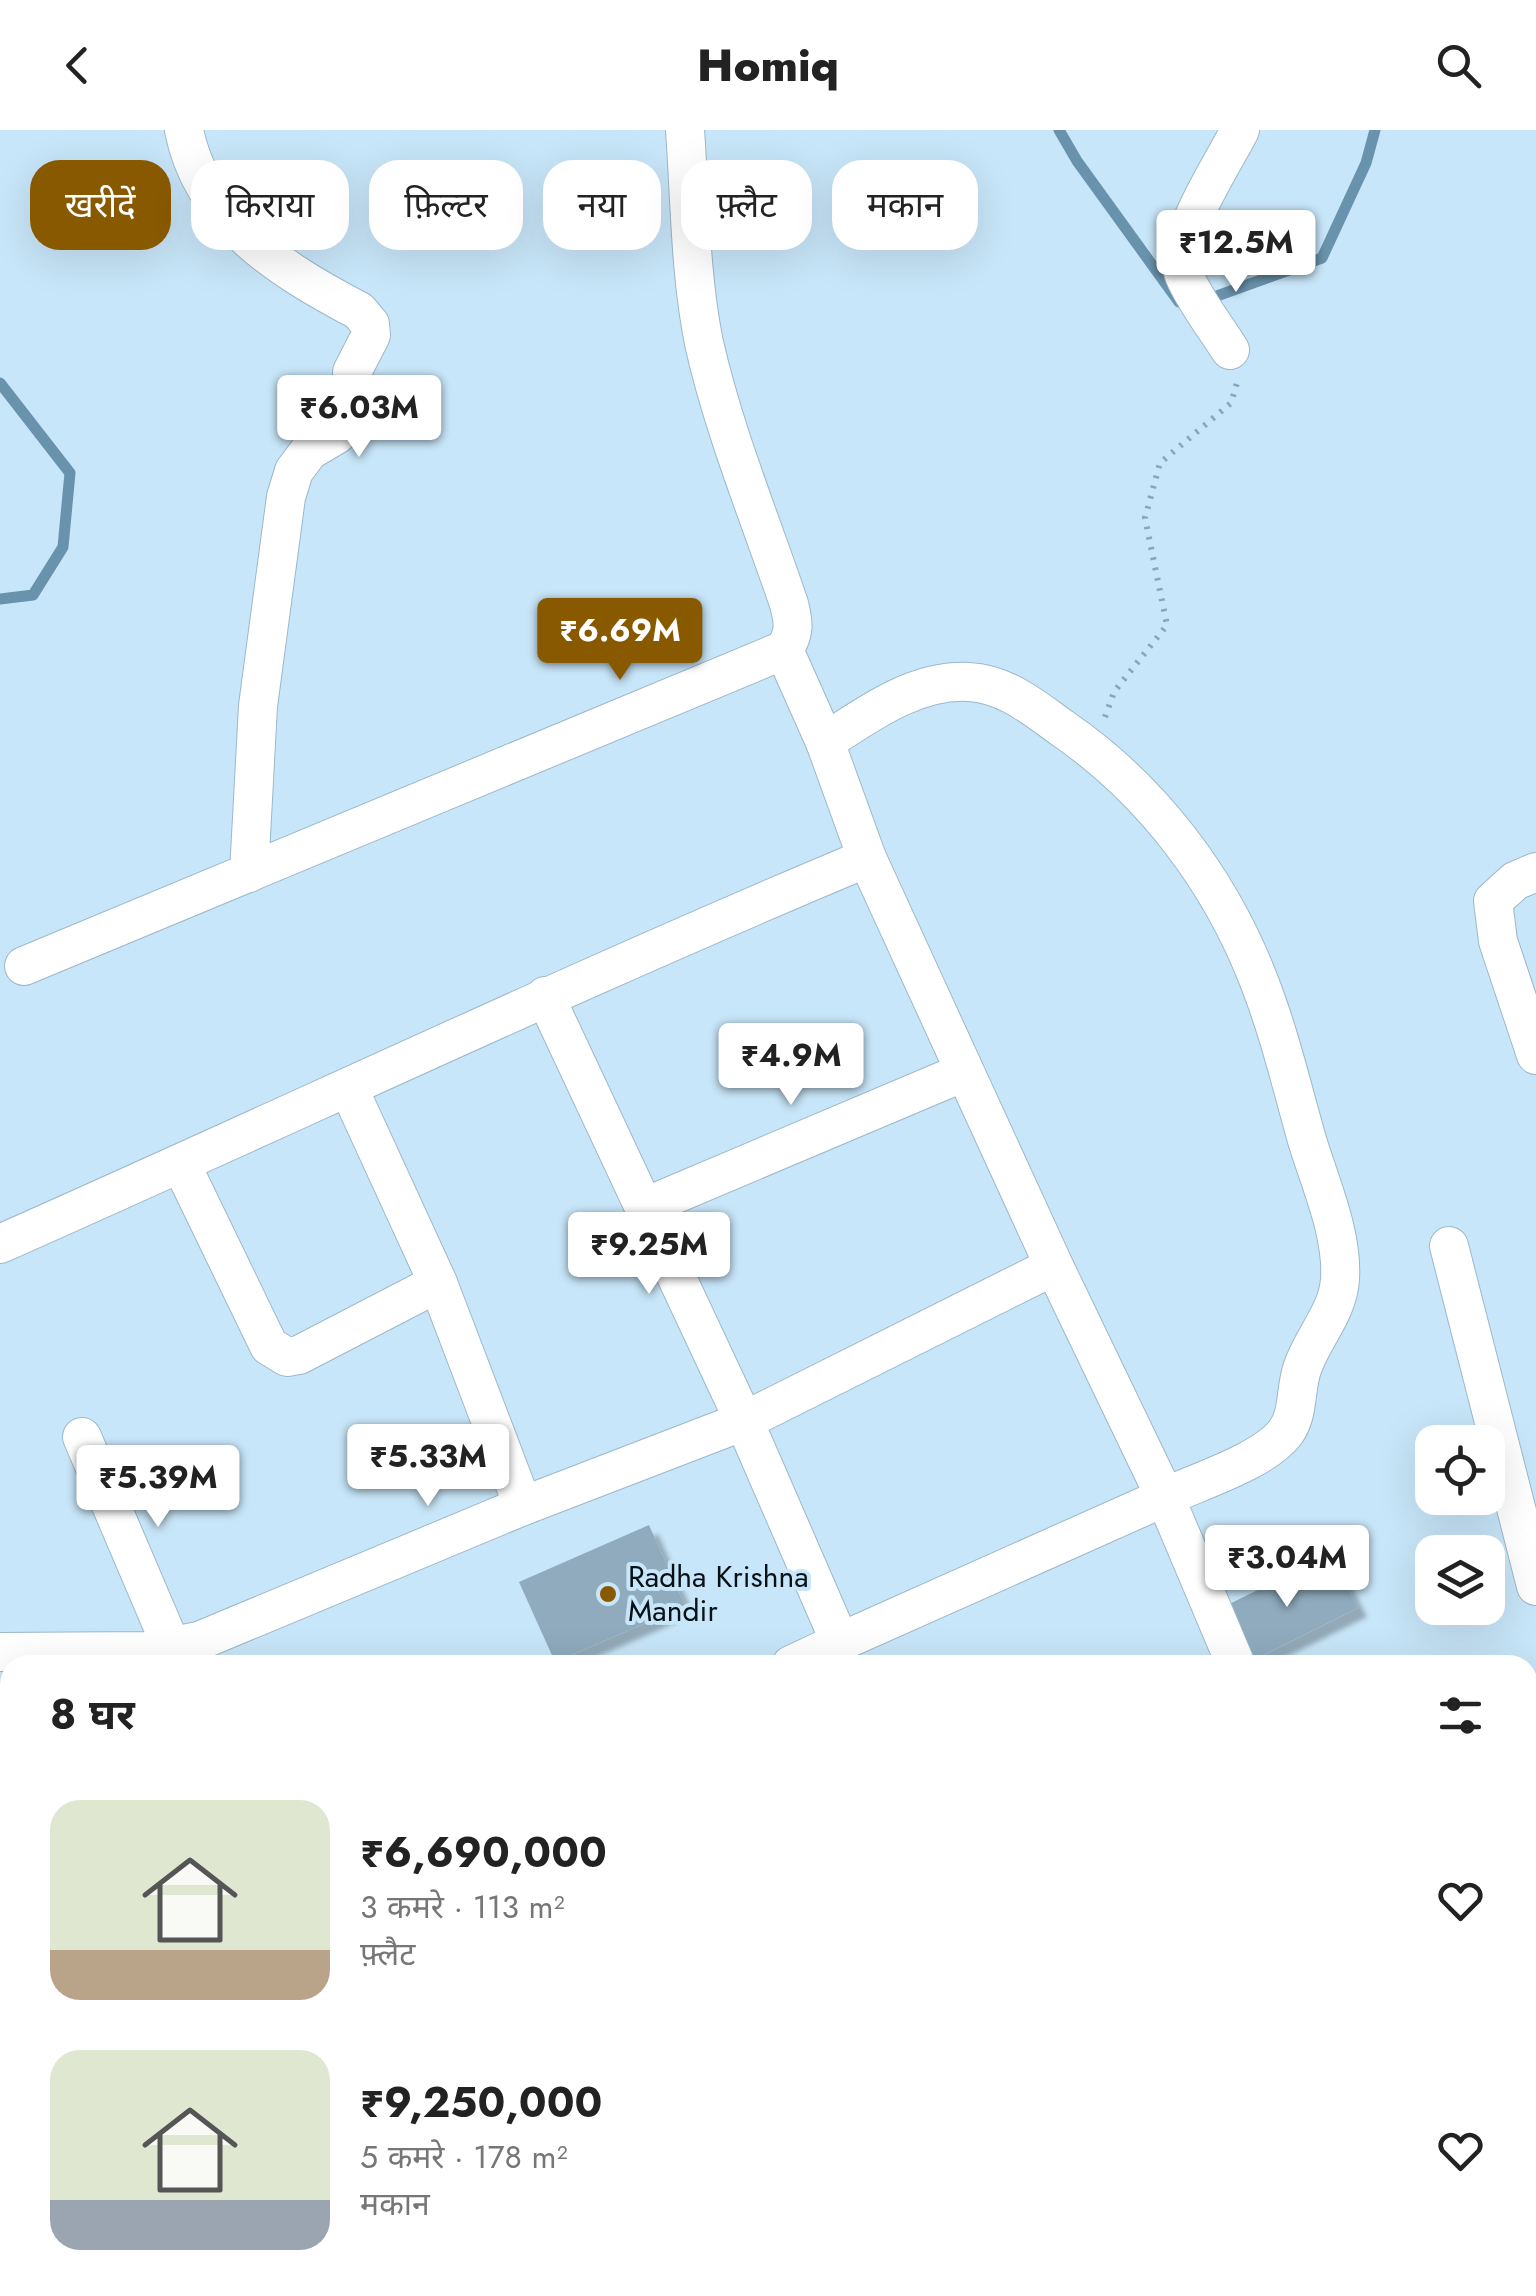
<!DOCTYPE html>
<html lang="hi">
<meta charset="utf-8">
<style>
:root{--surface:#fff;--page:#f2f2f2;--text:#222;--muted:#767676;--accent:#895900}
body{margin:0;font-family:Jost,"Noto Sans Devanagari",sans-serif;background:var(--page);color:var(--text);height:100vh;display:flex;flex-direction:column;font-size:38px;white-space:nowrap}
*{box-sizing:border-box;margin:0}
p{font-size:32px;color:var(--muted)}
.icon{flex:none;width:55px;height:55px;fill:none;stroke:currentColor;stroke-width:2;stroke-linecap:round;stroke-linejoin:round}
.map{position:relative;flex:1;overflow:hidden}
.side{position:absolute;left:0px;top:1525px;width:1538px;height:642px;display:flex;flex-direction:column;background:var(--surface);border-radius:30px 30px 0 0;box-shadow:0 10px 40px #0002}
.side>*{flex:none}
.hud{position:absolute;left:30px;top:30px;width:1000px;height:90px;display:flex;gap:20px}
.controls{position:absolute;left:1415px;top:1295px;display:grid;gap:20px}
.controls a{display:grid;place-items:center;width:90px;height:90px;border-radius:20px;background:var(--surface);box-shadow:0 10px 40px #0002;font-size:50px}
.price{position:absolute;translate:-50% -85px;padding:0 22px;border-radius:10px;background:#fff;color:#222;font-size:32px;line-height:65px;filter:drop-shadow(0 2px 5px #0008)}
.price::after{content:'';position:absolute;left:50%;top:60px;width:30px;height:22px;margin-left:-15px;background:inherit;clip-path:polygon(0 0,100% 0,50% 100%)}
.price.current{background:var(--accent);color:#fff}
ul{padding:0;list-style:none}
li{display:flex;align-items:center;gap:30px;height:250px;padding:0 50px}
li span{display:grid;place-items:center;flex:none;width:280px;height:200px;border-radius:30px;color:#555}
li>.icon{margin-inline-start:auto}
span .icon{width:120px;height:120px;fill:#fffc;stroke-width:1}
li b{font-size:42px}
h2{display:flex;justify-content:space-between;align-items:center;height:120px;padding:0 50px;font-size:42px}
.chip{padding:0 35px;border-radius:30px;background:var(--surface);box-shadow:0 10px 40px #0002;font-size:35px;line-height:90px}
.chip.current{background:var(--accent);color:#fff}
header{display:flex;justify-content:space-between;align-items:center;height:130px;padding:0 50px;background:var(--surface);font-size:45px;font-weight:800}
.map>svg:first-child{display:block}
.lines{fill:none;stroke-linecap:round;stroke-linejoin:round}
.stream{stroke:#6992ac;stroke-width:11}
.building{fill:#8fabbd;filter:url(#shadow)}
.street-casing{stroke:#9cb8ca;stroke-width:40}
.path{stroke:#8ca4b3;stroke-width:6;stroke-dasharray:2.5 8;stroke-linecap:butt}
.street{stroke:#fff;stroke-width:38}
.poi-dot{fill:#895900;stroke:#c8e6f9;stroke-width:4}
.labels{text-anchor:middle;stroke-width:8;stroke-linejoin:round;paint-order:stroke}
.poi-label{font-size:30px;fill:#071117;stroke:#c8e6f9;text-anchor:start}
</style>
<header><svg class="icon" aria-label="back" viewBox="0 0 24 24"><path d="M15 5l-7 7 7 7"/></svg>Homiq<svg class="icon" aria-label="search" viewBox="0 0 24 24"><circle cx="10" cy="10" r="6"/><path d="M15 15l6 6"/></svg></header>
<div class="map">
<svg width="1536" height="2166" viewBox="0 0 1536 2166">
<defs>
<filter id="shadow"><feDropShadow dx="9" dy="9" stdDeviation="2.5" flood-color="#0004"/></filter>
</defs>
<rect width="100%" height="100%" fill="#c8e6f9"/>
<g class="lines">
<g class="stream">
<polyline points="1059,0 1077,31 1179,172"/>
<polyline points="1203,171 1322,128 1366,33 1375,0"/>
<polyline points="0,253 70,343 63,417 33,465 0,469"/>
</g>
</g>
<g class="building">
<polygon points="649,1395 685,1476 555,1532 519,1452"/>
<polygon points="1331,1424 1358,1478 1243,1535 1215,1481"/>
</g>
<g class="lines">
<g class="street-casing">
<g id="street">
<path d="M184,0C202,92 283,141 359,181L370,194L371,205L352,242L354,274L351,289L336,305L309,321L294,341L286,367L258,576L249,743"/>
<path d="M1230,220C1215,196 1195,171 1184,145C1170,112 1224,32 1240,0"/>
<path d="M825,612C868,584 915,549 969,552C1006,554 1034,578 1062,598C1152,660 1220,750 1259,851C1279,902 1292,957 1307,1010C1320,1053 1343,1104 1340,1149C1338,1183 1312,1208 1302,1239C1295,1260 1299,1285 1285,1303C1262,1332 1199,1351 1165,1367L1236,1535"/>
<polyline points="867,728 1054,1136 744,1291 840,1512 1165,1367 1054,1136"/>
<polyline points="1536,742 1515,751 1493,771 1498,811 1536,925"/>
<path d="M24,836L784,520C795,503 794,493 789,474C760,388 724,302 704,213C690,144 690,70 685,0"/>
<polyline points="181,1034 269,1216 287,1227 299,1225 438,1153 349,959"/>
<polyline points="645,1077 964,942"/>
<path d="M0,1114C289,986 575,850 867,728L825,612L784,520"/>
<polyline points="1449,1116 1536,1456"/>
<polyline points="82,1307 172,1518 193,1529"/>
<polyline points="523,1376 744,1291 545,866"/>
<polyline points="0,1522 147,1521 199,1511 523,1376 438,1153"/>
<polyline points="791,1535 840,1512"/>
<polyline points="0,1666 10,1661"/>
<polyline points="0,1899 10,1923"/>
<polyline points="1528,2082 1536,2079"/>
<polyline points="106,2158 110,2166"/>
<polyline points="340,2158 342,2162 353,2158"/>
<polyline points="591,2158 594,2166"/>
<polyline points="1355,2166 1372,2158"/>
</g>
</g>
<polyline class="path" points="1105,587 1114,562 1167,495 1145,388 1160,333 1231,273 1237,253"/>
<use href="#street" class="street"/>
</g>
<circle class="poi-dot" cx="608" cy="1464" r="10"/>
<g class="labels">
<g class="poi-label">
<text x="628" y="1457">Radha Krishna<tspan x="628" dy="34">Mandir</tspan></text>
</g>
</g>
</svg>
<div class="controls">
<a><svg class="icon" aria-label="locate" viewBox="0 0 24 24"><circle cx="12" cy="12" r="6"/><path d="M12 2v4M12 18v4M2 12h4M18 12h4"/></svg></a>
<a><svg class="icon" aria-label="layers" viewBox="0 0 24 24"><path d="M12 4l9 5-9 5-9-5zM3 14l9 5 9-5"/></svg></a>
</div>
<b class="price" style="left:1236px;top:165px">₹12.5M</b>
<b class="price" style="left:359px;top:330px">₹6.03M</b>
<b class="price current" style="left:620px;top:553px">₹6.69M</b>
<b class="price" style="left:791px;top:978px">₹4.9M</b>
<b class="price" style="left:649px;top:1167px">₹9.25M</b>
<b class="price" style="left:428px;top:1379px">₹5.33M</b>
<b class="price" style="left:158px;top:1400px">₹5.39M</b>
<b class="price" style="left:1287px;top:1480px">₹3.04M</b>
<div class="hud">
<a class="chip current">खरीदें</a>
<a class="chip">किराया</a>
<a class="chip">फ़िल्टर</a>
<a class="chip">नया</a>
<a class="chip">फ़्लैट</a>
<a class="chip">मकान</a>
</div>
<section class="side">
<h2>8 घर<svg class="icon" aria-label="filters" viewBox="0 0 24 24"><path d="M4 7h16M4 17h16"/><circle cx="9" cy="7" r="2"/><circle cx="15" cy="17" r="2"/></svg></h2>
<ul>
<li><span style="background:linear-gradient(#dfe7d0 75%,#b9a48a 0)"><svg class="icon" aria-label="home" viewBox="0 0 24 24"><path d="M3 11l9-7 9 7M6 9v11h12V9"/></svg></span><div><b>₹6,690,000</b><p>3 कमरे · 113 m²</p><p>फ़्लैट</p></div><svg class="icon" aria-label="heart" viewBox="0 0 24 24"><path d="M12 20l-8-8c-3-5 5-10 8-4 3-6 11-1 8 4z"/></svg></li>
<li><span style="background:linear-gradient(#dfe7d0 75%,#9aa5b1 0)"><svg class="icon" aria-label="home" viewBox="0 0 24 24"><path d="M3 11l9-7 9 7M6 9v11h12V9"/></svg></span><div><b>₹9,250,000</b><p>5 कमरे · 178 m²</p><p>मकान</p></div><svg class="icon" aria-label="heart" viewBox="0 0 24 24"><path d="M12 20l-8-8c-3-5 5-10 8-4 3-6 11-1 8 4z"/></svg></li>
</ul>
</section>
</div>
